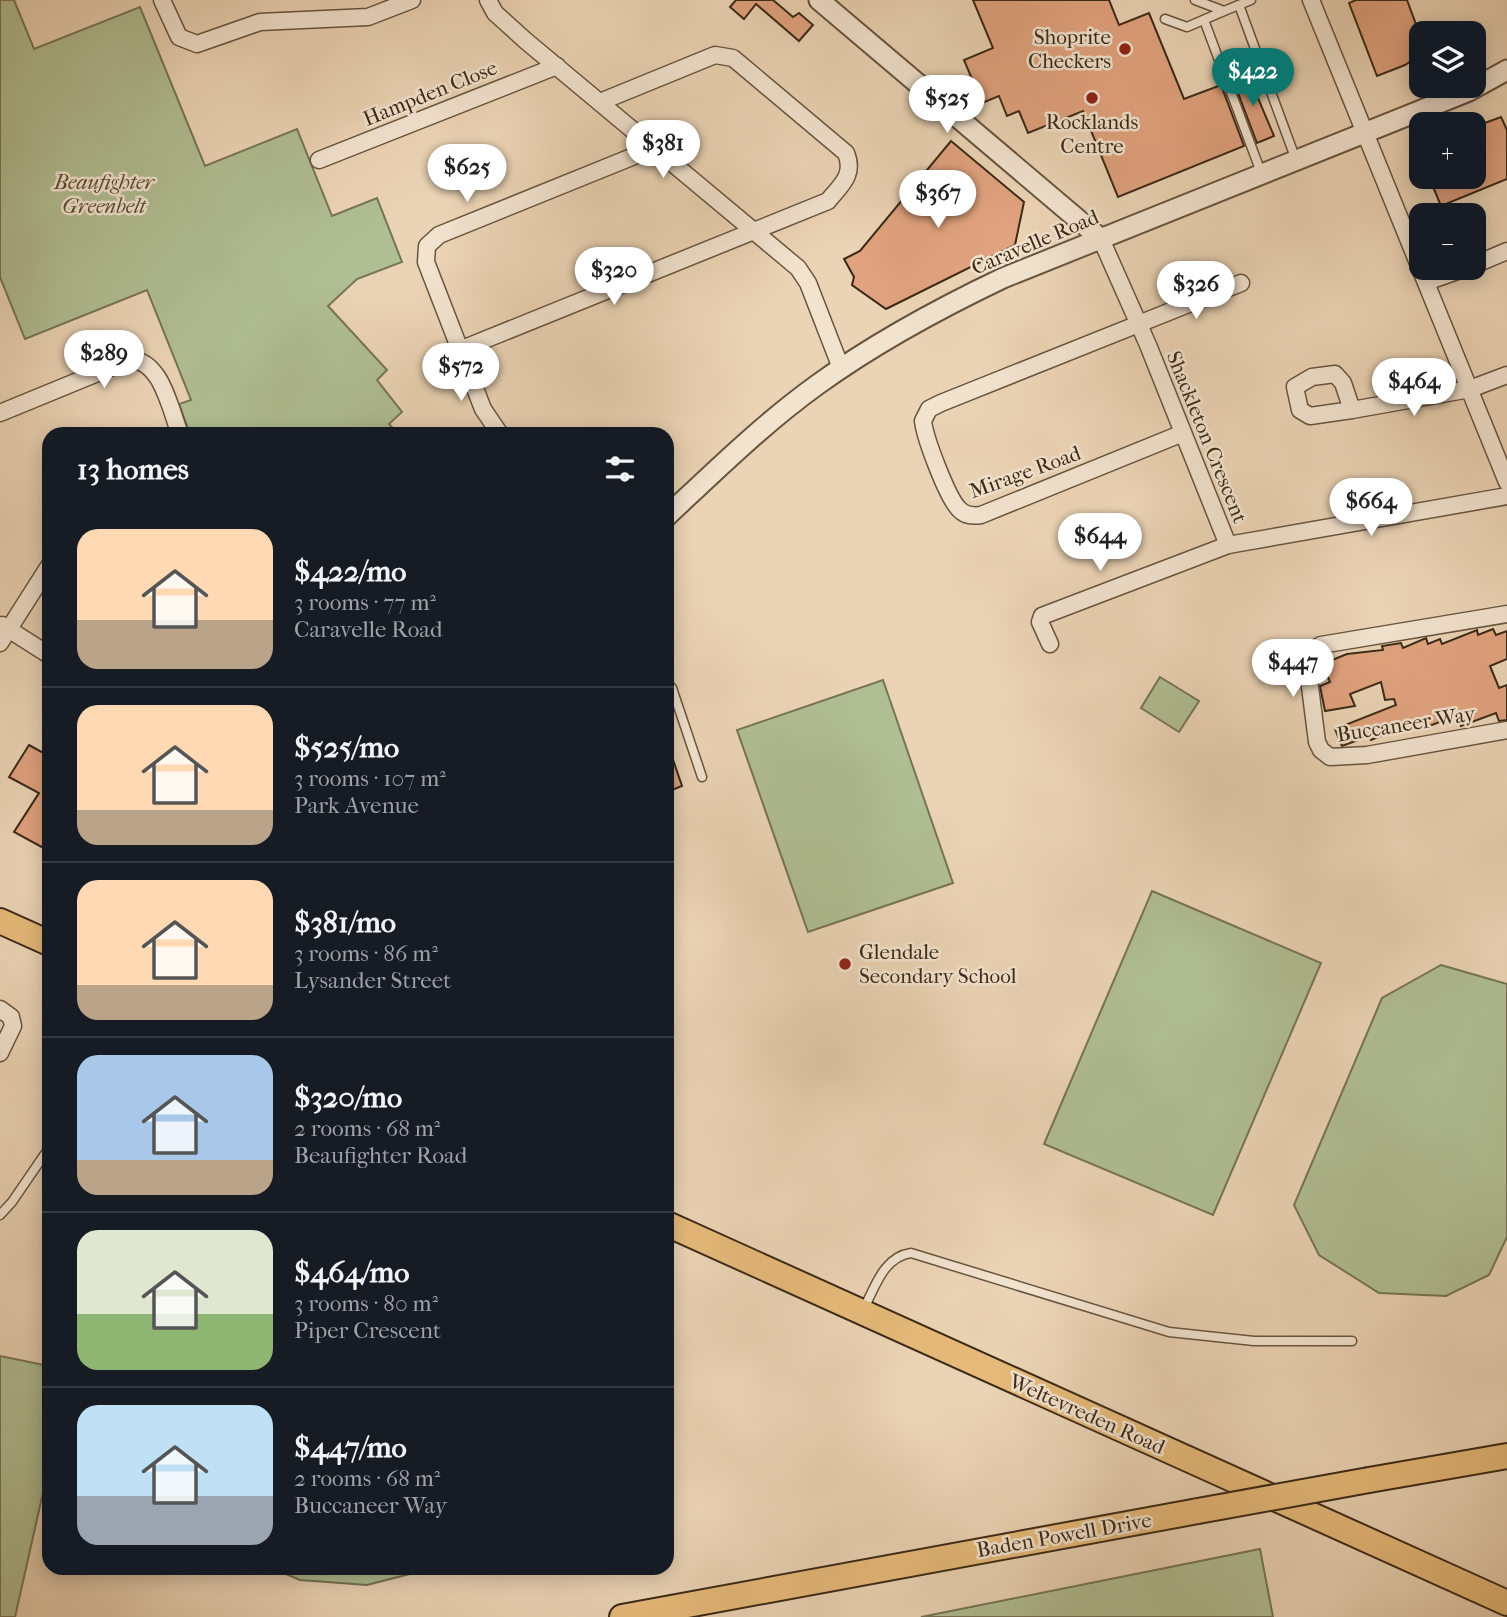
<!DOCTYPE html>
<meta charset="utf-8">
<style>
:root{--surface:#171b24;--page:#242831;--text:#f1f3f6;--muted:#9ea1a6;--line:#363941;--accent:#0f766e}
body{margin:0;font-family:"IM FELL French Canon",serif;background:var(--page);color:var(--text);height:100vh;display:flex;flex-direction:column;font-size:26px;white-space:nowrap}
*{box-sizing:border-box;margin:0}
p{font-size:23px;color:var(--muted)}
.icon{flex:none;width:38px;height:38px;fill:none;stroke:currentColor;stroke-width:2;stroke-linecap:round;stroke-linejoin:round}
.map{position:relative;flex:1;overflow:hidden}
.details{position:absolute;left:42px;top:427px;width:632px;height:1148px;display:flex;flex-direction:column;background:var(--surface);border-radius:21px;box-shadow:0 4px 18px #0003}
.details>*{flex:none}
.controls{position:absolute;left:1409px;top:21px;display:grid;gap:14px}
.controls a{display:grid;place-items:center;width:77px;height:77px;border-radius:14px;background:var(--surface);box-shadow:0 4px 18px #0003;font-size:35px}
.price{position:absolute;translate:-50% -60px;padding:0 16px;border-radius:24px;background:#fff;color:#222;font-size:23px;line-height:46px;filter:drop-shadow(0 2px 4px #0008)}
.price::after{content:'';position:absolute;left:50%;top:42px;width:21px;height:16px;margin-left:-10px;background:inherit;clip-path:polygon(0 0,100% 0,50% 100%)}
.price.current{background:var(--accent);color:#fff}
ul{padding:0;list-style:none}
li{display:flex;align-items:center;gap:21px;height:175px;padding:0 35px}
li+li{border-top:2px solid var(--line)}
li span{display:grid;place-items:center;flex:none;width:196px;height:140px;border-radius:21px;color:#555}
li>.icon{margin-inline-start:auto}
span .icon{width:84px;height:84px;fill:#fffc;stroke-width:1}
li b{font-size:30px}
h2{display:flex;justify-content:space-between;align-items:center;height:84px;padding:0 35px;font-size:30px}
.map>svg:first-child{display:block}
.green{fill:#b0be93;stroke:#767455;stroke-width:2}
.building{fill:#e1a37f;stroke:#3b2917;stroke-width:2}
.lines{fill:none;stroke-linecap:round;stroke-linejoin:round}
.service-casing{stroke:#67543e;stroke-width:11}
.minor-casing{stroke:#67543e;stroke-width:19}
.tertiary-casing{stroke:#67543e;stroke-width:23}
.primary-casing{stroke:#3b2917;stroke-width:28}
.service{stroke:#f2e3cf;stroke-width:8}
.minor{stroke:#f2e3cf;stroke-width:16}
.tertiary{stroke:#f2e3cf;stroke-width:19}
.primary{stroke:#e6ba7a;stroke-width:24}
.primary-bridge-casing{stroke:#3b2917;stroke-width:28;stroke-linecap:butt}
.primary-bridge{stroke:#e6ba7a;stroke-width:24}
.poi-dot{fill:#8f2418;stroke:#f2e3cf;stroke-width:2.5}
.labels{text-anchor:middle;stroke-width:5;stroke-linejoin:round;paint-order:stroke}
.poi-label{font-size:21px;fill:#3b2917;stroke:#f2e3cf;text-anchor:end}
.street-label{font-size:21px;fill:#3b2917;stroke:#f2e3cf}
.park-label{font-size:21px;font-style:italic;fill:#584e36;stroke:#f2e3cf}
</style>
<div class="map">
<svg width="1507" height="1617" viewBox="0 0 1507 1617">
<rect width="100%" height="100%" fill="#ebd4b5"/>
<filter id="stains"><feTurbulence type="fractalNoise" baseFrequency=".00286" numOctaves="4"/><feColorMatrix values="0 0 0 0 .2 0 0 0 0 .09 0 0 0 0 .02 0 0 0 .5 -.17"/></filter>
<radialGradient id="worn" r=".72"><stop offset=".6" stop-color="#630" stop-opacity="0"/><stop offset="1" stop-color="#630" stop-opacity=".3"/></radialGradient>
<g class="green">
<polygon points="0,0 14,0 34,49 140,7 205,166 297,129 332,216 377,198 402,262 357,279 328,306 387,370 377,380 402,412 389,424 398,434 190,434 179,404 191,400 147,290 25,339 0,277"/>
<polygon points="1160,677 1199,701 1179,732 1141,708"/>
<polygon points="883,680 953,883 808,932 737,730"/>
<polygon points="1152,891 1321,963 1213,1215 1044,1144"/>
<polygon points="1441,965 1507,984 1507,1237 1489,1275 1446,1296 1379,1293 1319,1255 1294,1205 1382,998"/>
<polygon points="0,1356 49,1366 49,1466 15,1617 0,1617"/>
<polygon points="1260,1549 1273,1617 921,1617"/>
<polygon points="272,1568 433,1568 367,1585 300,1580"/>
</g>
<g class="building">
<polygon points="736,0 773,0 793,17 799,13 813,25 799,41 756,4 744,19 730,7"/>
<polygon points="973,0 1109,0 1119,25 1149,13 1184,99 1221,85 1244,146 1118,197 1083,111 1028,133 1019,111 1007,116 999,96 982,103 964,60 993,48"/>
<polygon points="1356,0 1407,0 1421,38 1421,54 1405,65 1377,76 1349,3"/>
<polygon points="1247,72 1274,136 1257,143 1232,77"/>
<polygon points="1501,117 1507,130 1507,179 1441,206 1429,177 1474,177 1474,127"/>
<polygon points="951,141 1024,202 1015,245 886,309 852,285 854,277 844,259 860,251"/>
<polygon points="1493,629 1496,635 1507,631 1507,659 1490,666 1499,688 1507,685 1507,720 1499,721 1496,713 1461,726 1457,715 1422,729 1419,721 1371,740 1369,736 1342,746 1335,729 1396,705 1394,699 1385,700 1381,682 1350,694 1355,706 1325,711 1320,686 1330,682 1322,664 1347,654 1383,650 1382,646 1401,643 1403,648 1426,638 1428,644 1440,639 1442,644 1477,630 1478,635"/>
<polygon points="29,745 49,756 49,851 14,832 39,793 9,777"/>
<polygon points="667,748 669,748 682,786 667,792"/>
</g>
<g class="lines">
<g class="service-casing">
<g id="service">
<polyline points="1239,5 1296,160"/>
<polyline points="1224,11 1251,0"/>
<polyline points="1165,19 1187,27 1224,11 1195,0"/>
<polyline points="1204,20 1262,175"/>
<polyline points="667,682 672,688 702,777"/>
<polyline points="0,1215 12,1202 49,1148"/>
<path d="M863,1310C875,1288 883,1257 911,1253L1169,1332L1254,1341H1352"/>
</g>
</g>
<g class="minor-casing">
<g id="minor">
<polyline points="162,0 179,37 197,44 260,22 368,17 412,0"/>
<polyline points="488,0 495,13 526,41 798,268 808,283 841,368"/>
<polyline points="1311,0 1507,482"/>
<polyline points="319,160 557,66"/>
<polyline points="1101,239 1148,345 1228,545"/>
<polyline points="1474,265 1507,251"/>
<polyline points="1426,282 1466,268"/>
<path d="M462,349L828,201C841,185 855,175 846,153L733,58L715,55L600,102"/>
<polyline points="1352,410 1343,383 1335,374 1312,377 1295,387 1300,410 1310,416 1352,410 1470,389 1507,375"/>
<path d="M0,413L129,360C161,358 170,409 180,434"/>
<path d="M1183,433L981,515C973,516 966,516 960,510C948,500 925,438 923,421L929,409L941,403L1241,283"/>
<polyline points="500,434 483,409 426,262 427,246 439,235 654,148"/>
<polyline points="1507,614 1321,645 1312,650 1307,663 1317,742 1321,750 1330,757 1367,755 1507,730"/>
<polyline points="2,625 49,655"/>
<polyline points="0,643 49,566"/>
<polyline points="1050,644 1040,622 1042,616 1228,545 1507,496"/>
<polyline points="0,1009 11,1017 13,1026 0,1053"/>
</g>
</g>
<g class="tertiary-casing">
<g id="tertiary">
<polyline points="819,0 1101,239"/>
<path d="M667,516C715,471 763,424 817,385C875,343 938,309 1003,278L1469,91L1507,70"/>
</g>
</g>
<g class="primary-casing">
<g id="primary">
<polyline points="0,921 49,943"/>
<polyline points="667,1224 1507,1603"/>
<polyline points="1369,1480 1507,1456"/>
<polyline points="622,1617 1198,1511"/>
</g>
</g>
<use href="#service" class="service"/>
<use href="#minor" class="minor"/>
<use href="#tertiary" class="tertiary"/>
<use href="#primary" class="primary"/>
<g class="primary-bridge-casing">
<polyline id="primary-bridge" points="1198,1511 1369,1480"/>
</g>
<use href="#primary-bridge" class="primary-bridge"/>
</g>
<g class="poi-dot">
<circle cx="1125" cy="49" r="7"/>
<circle cx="1092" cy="98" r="7"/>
<circle cx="845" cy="964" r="7"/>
</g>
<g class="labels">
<g class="poi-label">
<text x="1111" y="44">Shoprite<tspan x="1111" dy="24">Checkers</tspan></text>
<text x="1092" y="129" text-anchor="middle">Rocklands<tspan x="1092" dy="24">Centre</tspan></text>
<text x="859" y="959" text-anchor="start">Glendale<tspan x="859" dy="24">Secondary School</tspan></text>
</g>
<g class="street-label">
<text transform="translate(430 93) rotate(-22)" y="7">Hampden Close</text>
<text transform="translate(1035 242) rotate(-23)" y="7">Caravelle Road</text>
<text transform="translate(1207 437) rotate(68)" y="7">Shackleton Crescent</text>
<text transform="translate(1025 472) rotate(-20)" y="7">Mirage Road</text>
<text transform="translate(1406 724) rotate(-9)" y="7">Buccaneer Way</text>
<text transform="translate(1087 1414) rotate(24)" y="7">Weltevreden Road</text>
<text transform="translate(1064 1535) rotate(-10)" y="7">Baden Powell Drive</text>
</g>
<g class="park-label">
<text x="104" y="189">Beaufighter<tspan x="104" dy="24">Greenbelt</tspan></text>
</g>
</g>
<rect width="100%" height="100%" filter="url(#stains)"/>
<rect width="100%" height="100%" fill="url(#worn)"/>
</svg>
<div class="controls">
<a><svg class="icon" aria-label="layers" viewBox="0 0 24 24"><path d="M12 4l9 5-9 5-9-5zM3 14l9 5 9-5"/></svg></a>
<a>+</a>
<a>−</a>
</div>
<b class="price current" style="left:1253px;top:108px">$422</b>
<b class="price" style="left:947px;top:135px">$525</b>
<b class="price" style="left:663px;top:180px">$381</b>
<b class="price" style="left:467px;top:204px">$625</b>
<b class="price" style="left:938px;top:230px">$367</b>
<b class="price" style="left:614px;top:307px">$320</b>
<b class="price" style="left:1196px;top:321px">$326</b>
<b class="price" style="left:104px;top:390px">$289</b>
<b class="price" style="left:461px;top:403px">$572</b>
<b class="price" style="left:1414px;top:418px">$464</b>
<b class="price" style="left:1371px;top:538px">$664</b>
<b class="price" style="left:1100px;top:573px">$644</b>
<b class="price" style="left:1293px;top:699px">$447</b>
<section class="details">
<h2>13 homes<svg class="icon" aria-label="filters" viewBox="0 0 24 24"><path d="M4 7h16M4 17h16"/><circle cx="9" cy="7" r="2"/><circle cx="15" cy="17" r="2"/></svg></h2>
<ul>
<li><span style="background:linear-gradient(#ffd9b3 65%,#b9a48a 0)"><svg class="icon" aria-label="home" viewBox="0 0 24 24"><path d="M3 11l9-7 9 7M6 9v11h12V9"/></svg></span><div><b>$422/mo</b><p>3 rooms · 77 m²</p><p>Caravelle Road</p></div></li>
<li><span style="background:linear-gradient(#ffd9b3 75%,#b9a48a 0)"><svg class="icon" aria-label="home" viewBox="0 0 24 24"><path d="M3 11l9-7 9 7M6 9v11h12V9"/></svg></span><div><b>$525/mo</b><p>3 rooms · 107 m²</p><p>Park Avenue</p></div></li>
<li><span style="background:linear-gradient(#ffd9b3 75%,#b9a48a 0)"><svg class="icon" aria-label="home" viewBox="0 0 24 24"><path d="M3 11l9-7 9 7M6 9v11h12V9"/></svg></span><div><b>$381/mo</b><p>3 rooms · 86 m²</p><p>Lysander Street</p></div></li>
<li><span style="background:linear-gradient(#a9c7e8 75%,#b9a48a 0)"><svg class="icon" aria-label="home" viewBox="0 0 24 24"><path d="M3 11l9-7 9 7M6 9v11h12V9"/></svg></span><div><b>$320/mo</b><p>2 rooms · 68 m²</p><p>Beaufighter Road</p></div></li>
<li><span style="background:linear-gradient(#dfe7d0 60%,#8fb573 0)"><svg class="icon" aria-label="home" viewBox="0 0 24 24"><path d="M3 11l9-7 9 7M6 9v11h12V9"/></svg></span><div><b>$464/mo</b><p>3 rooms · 80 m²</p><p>Piper Crescent</p></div></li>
<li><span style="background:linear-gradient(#bfe0f5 65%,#9aa5b1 0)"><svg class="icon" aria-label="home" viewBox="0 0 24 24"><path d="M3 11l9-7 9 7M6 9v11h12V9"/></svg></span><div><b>$447/mo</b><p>2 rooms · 68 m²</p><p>Buccaneer Way</p></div></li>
</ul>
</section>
</div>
